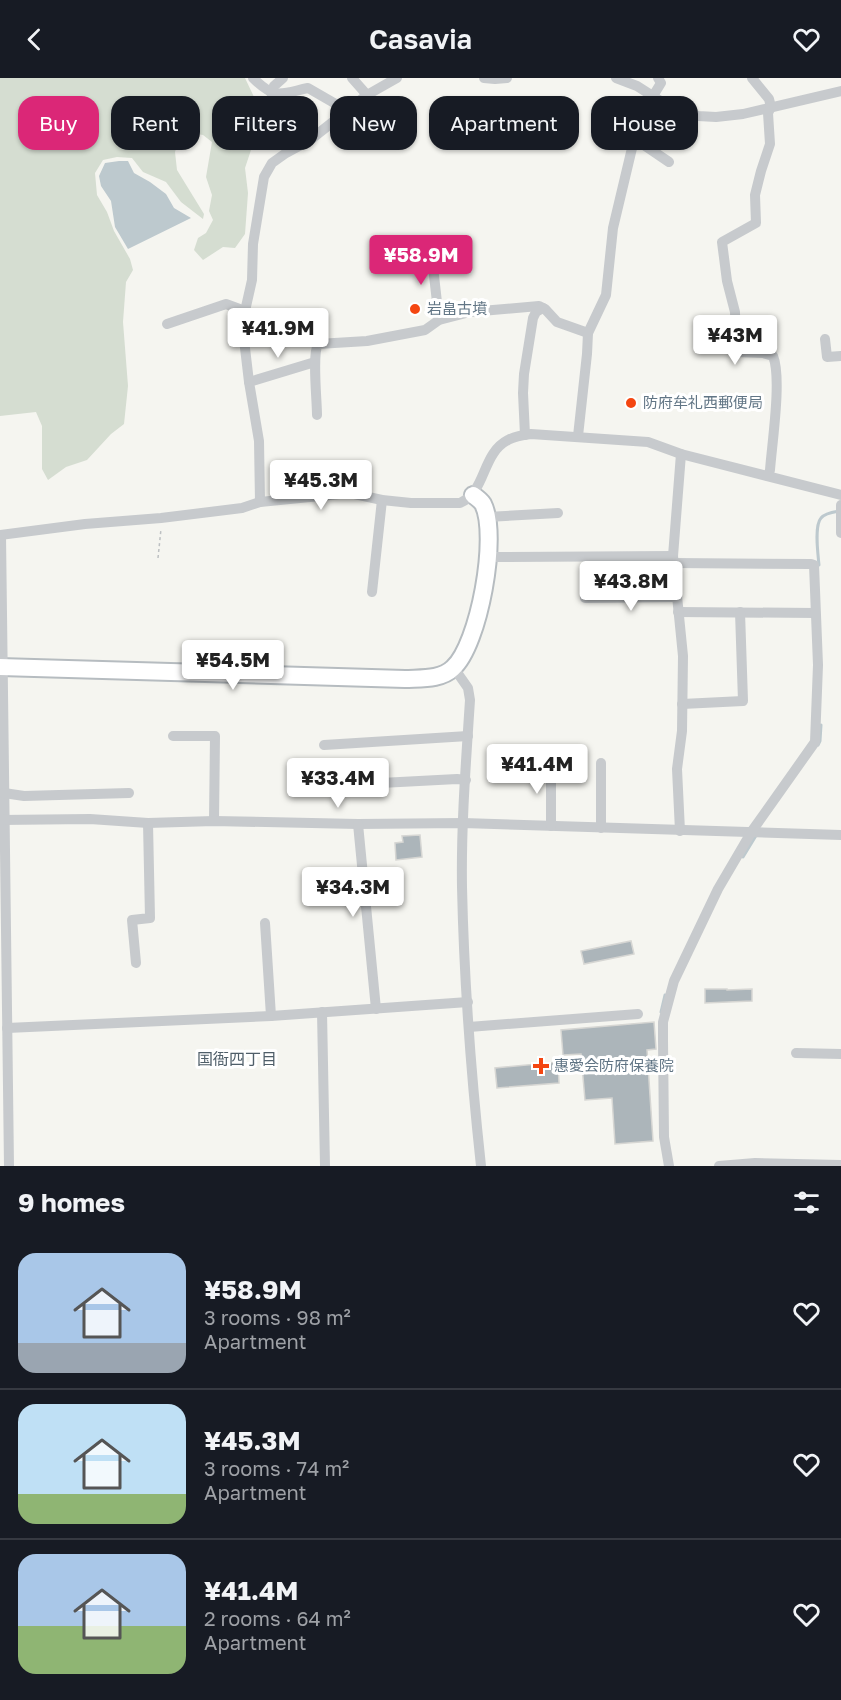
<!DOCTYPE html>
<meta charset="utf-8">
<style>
:root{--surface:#171b24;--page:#20242c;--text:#f1f3f6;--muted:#9ea1a6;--line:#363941;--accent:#db2777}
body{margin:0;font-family:"Golos Text","Noto Sans JP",sans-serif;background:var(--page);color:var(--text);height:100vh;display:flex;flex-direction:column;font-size:22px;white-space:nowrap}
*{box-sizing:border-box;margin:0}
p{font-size:20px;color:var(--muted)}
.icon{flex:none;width:33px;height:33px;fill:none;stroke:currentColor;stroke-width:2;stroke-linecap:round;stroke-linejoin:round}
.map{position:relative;height:1088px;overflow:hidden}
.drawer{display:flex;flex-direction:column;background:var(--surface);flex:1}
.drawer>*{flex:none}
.top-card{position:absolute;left:18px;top:18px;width:806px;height:54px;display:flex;gap:12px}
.price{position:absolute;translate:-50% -51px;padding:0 14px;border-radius:6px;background:#fff;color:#222;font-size:20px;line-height:39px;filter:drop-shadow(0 2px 3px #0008)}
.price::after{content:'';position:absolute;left:50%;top:36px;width:18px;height:14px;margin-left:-9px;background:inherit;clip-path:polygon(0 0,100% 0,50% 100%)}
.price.current{background:var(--accent);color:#fff}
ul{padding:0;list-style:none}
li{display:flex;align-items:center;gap:18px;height:150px;padding:0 18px}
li+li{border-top:2px solid var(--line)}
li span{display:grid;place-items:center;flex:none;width:168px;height:120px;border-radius:18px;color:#555}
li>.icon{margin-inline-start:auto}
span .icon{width:72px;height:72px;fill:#fffc;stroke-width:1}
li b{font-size:26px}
h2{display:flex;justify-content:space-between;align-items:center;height:72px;padding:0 18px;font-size:26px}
.tag{padding:0 21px;border-radius:18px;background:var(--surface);box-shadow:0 2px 4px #0004;font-size:21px;line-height:54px}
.tag.current{background:var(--accent);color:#fff}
header{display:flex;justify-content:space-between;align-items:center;height:78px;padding:0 18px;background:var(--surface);font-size:27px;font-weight:600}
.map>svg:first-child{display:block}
.green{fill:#d5ddd1}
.water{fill:#bdc9ce}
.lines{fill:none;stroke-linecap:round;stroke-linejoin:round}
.stream{stroke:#bdc9ce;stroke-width:3}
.building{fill:#acb5ba;stroke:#d6d6d3;stroke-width:1.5}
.secondary-casing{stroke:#b6bcc0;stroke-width:20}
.path{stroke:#bdc0c2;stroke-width:1.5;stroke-dasharray:3 3;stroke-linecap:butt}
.street{stroke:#c7cacd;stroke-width:10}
.secondary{stroke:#fff;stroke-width:16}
.poi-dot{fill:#f44611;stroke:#fff;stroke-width:2}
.labels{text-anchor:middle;stroke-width:6;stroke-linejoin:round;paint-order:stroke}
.poi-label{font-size:15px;fill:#617585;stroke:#fff;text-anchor:start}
.neighbourhood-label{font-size:16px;fill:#4f5e69;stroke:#fff}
</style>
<header><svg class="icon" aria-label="back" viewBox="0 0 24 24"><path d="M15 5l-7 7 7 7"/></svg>Casavia<svg class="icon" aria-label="heart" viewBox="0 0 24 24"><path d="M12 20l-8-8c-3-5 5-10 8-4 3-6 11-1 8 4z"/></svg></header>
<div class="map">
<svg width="841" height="1088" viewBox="0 0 841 1088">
<rect width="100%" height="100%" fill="#f5f5f0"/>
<polygon class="green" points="0,0 245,0 254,19 251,72 245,90 248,115 245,156 235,170 223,169 203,182 194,172 198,160 206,155 213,142 209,133 212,117 206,99 212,64 203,57 181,53 175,74 177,92 204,136 203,141 181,124 166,104 143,94 132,80 117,79 103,82 95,95 97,117 107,134 114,153 130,181 133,192 126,204 123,244 128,308 124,346 111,356 87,382 66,389 48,402 42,391 42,348 36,334 0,338"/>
<polygon class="water" points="119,83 128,83 134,95 150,104 166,116 174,130 191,140 128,171 115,149 111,123 101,108 99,98 105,85"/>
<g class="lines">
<g class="stream">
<path d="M819,487C818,476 814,448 821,440C825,435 833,434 839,433"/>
<polyline points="818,667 820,663 821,647"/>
<polyline points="743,779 757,756"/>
<polyline points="661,934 665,917"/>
</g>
</g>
<g class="building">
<polygon points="420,757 422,779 396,782 395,765 403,764 402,758"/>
<polygon points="631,863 634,876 584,886 581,873"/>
<polygon points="705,911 727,911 727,912 752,911 752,923 705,925"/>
<polygon points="654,944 656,971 647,972 653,1063 615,1066 612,1020 585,1022 581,976 563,977 561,952"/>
<polygon points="558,984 559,1005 497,1010 495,990"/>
</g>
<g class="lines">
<g class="secondary-casing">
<path id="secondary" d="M0,589L405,601C421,600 441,602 453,590C479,567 499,457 483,426C481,423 476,419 473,417"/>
</g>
<polyline class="path" points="158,480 161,451"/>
<g class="street">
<path d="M253,0C275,22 280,16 308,10L341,29L346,35"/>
<polyline points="352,0 367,17"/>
<polyline points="484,0 495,1 507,0"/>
<polyline points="616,0 637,8 673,31 698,38 716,39 743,36 841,13"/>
<path d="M752,0L769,21L771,29L768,35L770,66L761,93L755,117L756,145L722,164L727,203L735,234L736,274L763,275L773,278C782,300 772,365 770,392L768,398"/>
<polyline points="271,15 274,8 283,0"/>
<polyline points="653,18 661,5 658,0"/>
<polyline points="431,171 439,242"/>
<polyline points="167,246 226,226 245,233"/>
<polyline points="825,261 827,279 841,278"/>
<polyline points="249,304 315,284"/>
<path d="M317,337C317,322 312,276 318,266L367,263L425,252L439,242L470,234L539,228L545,231L557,244L588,255"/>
<polyline points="525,357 523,315 524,296 533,240 536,234 543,230"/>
<polyline points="578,358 587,276 588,255 606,217 613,150 633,66 636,63 641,65 669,84"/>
<polyline points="260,424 259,363 249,304 243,253 245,233 252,202 253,166 264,99 272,85 286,75 310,62 367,17 397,0"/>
<polyline points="841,427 841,455"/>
<polyline points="487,439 558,435"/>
<path d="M0,457L85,446L161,440L242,430L260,424L350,415L382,422L411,425H460C487,413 481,376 508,362C515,358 523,357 531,356L648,364L681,376L841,417"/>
<polyline points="1,457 9,1088"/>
<polyline points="489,479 673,478"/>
<polyline points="372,514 382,422"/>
<polyline points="585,520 677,519"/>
<polyline points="678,534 815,535"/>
<path d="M454,590L468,610L470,622C466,684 461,747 462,809C464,902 471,996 481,1088"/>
<polyline points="682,626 743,623 740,534"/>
<polyline points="173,658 215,658 214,743"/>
<polyline points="324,667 468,658"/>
<polyline points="381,705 457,701 466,702"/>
<polyline points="4,715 24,718 129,715"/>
<polyline points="0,742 90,741 148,745 214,743 358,746 463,745 841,757"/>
<polyline points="358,746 376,931"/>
<polyline points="551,748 551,685"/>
<polyline points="601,750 601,685"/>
<polyline points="680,753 677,691 682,653 683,578 673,478 681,376"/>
<polyline points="265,845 271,938"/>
<polyline points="136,885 132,842 150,840 148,745"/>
<polyline points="322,934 325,1088"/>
<polyline points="469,949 638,936"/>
<polyline points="7,950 271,938 468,924"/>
<polyline points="796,975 841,976"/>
<polyline points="669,1088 664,1059 663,962 663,944 674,903 718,811 752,753 815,664 818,587 814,487 811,486 673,485"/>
<polyline points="719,1088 755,1085 841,1087"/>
</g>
<use href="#secondary" class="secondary"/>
</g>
<g class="poi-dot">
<circle cx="415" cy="231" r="6"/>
<circle cx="631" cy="325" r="6"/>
<path d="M538 979h6v6h6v6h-6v6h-6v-6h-6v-6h6z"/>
</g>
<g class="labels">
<g class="poi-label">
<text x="427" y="236">岩畠古墳</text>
<text x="643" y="330">防府牟礼西郵便局</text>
<text x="554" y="993">惠愛会防府保養院</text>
</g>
<g class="neighbourhood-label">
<text x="237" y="987">国衙四丁目</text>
</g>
</g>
</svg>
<b class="price current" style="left:421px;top:208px">¥58.9M</b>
<b class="price" style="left:278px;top:281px">¥41.9M</b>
<b class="price" style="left:735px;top:288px">¥43M</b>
<b class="price" style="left:321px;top:433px">¥45.3M</b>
<b class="price" style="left:631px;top:534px">¥43.8M</b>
<b class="price" style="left:233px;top:613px">¥54.5M</b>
<b class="price" style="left:537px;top:717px">¥41.4M</b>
<b class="price" style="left:338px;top:731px">¥33.4M</b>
<b class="price" style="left:353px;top:840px">¥34.3M</b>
<div class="top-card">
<a class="tag current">Buy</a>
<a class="tag">Rent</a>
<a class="tag">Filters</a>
<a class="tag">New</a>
<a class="tag">Apartment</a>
<a class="tag">House</a>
</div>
</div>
<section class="drawer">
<h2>9 homes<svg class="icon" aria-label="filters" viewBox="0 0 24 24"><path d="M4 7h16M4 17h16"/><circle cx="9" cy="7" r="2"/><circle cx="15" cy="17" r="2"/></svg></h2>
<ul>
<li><span style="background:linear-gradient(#a9c7e8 75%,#9aa5b1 0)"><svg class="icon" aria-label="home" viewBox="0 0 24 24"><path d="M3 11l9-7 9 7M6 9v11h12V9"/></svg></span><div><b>¥58.9M</b><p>3 rooms · 98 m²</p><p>Apartment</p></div><svg class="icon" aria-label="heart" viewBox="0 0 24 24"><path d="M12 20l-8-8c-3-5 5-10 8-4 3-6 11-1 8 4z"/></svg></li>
<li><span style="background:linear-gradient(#bfe0f5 75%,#8fb573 0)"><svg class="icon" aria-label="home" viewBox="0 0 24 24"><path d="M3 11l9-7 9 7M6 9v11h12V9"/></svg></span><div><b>¥45.3M</b><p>3 rooms · 74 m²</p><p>Apartment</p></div><svg class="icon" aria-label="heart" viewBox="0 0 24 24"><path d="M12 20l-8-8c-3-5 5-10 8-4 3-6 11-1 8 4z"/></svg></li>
<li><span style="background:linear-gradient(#a9c7e8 60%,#8fb573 0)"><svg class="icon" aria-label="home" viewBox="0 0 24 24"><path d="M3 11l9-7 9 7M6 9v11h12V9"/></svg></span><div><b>¥41.4M</b><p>2 rooms · 64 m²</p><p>Apartment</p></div><svg class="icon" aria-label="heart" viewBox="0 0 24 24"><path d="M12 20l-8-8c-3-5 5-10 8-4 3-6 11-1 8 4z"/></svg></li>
</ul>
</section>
